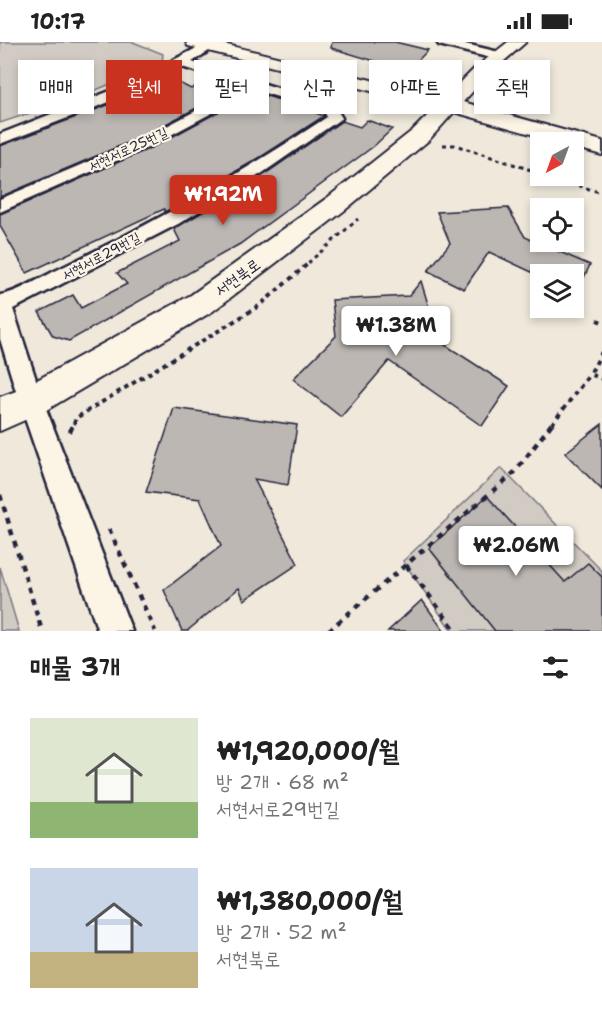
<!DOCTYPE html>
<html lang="ko">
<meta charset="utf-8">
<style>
:root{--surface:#fff;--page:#f6f6f6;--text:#222;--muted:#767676;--accent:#c8321e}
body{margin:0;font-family:"Shantell Sans","Poor Story",sans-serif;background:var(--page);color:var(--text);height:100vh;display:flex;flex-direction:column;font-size:22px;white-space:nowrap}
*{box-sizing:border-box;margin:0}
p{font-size:20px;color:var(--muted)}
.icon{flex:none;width:33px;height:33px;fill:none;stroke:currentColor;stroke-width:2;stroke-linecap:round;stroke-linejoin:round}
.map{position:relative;height:589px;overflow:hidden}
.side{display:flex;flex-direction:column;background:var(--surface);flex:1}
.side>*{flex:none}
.top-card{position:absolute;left:18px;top:18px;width:567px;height:54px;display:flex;gap:12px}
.needle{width:39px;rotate:221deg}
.tools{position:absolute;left:530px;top:90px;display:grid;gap:12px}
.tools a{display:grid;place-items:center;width:54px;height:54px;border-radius:0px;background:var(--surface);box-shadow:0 3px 9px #0003;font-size:30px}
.price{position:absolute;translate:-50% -51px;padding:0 14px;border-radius:6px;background:#fff;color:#222;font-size:20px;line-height:39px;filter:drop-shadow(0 2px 3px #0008)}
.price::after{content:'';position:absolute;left:50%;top:36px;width:18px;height:14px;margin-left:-9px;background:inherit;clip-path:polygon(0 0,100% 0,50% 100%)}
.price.active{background:var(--accent);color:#fff}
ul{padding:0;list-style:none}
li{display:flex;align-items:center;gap:18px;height:150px;padding:0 30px}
li span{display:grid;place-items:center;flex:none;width:168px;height:120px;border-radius:0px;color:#555}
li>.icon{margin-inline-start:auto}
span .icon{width:72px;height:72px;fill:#fffc;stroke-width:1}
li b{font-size:26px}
h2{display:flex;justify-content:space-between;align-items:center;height:72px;padding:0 30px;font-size:26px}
.chip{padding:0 21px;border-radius:0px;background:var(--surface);box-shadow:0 3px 9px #0003;font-size:21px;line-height:54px}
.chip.active{background:var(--accent);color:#fff}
.status{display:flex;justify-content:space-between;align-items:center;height:42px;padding:0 30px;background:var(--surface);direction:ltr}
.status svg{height:16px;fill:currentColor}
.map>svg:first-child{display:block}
.green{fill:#d1cbc3;stroke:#7a767f;stroke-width:1.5}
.building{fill:#bcb7b3;stroke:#22223b;stroke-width:1.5}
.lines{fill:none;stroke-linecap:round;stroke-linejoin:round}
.street-casing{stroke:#22223b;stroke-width:5}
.secondary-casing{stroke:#22223b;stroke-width:4}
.path-far2{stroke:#22223b;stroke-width:3;stroke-dasharray:4 4;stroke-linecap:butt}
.path-far1{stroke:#22223b;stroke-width:4;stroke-dasharray:4.5 4.5;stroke-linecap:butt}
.path{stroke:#22223b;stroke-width:4.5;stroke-dasharray:6 6;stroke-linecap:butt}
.street{fill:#fcf5e5;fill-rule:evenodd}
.secondary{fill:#fcf5e5;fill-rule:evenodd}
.labels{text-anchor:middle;stroke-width:4.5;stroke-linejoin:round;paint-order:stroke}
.far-street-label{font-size:14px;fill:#22223b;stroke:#fcf5e5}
.street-label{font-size:16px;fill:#22223b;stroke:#fcf5e5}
</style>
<div class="status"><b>10:17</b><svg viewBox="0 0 49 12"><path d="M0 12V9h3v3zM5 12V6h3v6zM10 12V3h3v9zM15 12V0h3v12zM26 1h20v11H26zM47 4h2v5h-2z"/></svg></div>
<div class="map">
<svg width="602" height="589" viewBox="0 0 602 589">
<rect width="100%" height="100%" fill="#efe8db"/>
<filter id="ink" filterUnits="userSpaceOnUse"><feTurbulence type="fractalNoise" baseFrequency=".0167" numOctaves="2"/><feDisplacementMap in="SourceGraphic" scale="12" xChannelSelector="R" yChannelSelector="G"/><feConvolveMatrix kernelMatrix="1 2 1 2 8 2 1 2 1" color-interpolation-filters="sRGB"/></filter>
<g filter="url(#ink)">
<g class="green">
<polygon points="0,0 133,0 163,12 162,20 156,23 84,53 0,81"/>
<polygon points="501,426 602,529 602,589 452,589 403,519"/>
<polygon points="0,525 19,589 0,589"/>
</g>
<g class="building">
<polygon points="332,0 395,0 428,8 408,29 331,6"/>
<polygon points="167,35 191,47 211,36 237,45 141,95 0,155 0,104 113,61"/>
<polygon points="253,51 263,56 267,54 295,63 324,74 261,115 165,170 164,167 27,231 0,184 0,172 153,105"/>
<polygon points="367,78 392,87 374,104 240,202 69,299 53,294 39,270 73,253 81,266 127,242 117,231 180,199 174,187 262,134 342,79 360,85"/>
<polygon points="508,166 525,195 590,223 577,250 573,248 573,232 540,234 489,210 464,247 428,229 450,201 437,170"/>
<polygon points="421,239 439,299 509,344 482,384 389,319 341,375 293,337 336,294 332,258 409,254"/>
<polygon points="174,366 297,383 288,443 254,437 298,522 244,558 239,546 187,589 182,589 164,548 221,504 200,457 146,450"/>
<polygon points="602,382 602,448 565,411"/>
<polygon points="487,454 565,540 588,521 602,535 602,589 495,589 429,506"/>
<polygon points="422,558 444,589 388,589"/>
</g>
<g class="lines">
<g class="street-casing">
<g id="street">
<path d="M208,0L214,4L212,7L192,20L334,63L342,76L261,132L178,182L13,267L43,359L132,589H98L19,359L0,297V253C15,252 44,234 59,227C152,182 241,132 327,75L324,69L255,48L152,103L0,170V157L142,97L243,44L182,25L112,59L5,100L0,102V92L128,42Z"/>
<polygon points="437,0 457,0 503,11 505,14 499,18 439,3"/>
</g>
</g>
<g class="secondary-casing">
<polygon id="secondary" points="186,0 215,0 445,56 475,26 508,0 526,0 487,34 463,60 602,99 602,113 573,105 573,100 559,100 454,70 429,98 345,168 213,269 43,370 0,389 0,355 19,348 191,253 327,156 413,88 436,65 188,4"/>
</g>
<g class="path-far2">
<polyline points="443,103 455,103 540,131"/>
<polyline points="548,134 602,151"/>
<polyline points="308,221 358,177"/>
</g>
<g class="path-far1">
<polyline points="597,278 602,280"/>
<polyline points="602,310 590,332 602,337"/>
<polyline points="74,382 76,376 259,264 310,220"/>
<polyline points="552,382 590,332"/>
</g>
<g class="path">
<polyline points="70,390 74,380"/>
<polyline points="0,453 42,589"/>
<polyline points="109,487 155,589"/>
<polyline points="406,523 456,589"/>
<polyline points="328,589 515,430 553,380"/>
</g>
<use href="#street" class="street"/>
<use href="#secondary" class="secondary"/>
</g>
</g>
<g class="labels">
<g class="far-street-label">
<text transform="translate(128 107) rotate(-25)" y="5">서현서로25번길</text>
<text transform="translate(101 214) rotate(-28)" y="5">서현서로29번길</text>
</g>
<g class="street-label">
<text transform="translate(237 235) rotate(-36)" y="6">서현북로</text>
</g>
</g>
</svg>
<div class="tools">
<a><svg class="needle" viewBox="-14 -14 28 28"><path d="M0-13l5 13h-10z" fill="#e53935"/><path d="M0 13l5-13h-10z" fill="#767676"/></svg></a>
<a><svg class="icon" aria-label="locate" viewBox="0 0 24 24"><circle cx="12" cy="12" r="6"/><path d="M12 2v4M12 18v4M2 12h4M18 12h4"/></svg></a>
<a><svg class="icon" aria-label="layers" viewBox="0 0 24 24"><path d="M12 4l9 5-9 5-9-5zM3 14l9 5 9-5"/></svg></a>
</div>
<b class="price active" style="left:223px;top:184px">₩1.92M</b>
<b class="price" style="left:396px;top:315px">₩1.38M</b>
<b class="price" style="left:516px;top:535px">₩2.06M</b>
<div class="top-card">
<a class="chip">매매</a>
<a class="chip active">월세</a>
<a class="chip">필터</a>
<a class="chip">신규</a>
<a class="chip">아파트</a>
<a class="chip">주택</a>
</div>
</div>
<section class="side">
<h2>매물 3개<svg class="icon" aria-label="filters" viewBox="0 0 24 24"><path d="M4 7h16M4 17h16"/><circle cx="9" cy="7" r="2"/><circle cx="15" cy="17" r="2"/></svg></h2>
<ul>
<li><span style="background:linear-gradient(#dfe7d0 70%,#8fb573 0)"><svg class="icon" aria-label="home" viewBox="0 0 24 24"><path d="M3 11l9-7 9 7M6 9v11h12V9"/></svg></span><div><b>₩1,920,000/월</b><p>방 2개 · 68 m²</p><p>서현서로29번길</p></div></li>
<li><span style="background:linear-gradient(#c9d6e8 70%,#c2b280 0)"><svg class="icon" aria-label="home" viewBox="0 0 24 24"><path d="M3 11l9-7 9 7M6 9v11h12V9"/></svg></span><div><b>₩1,380,000/월</b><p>방 2개 · 52 m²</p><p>서현북로</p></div></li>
</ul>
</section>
